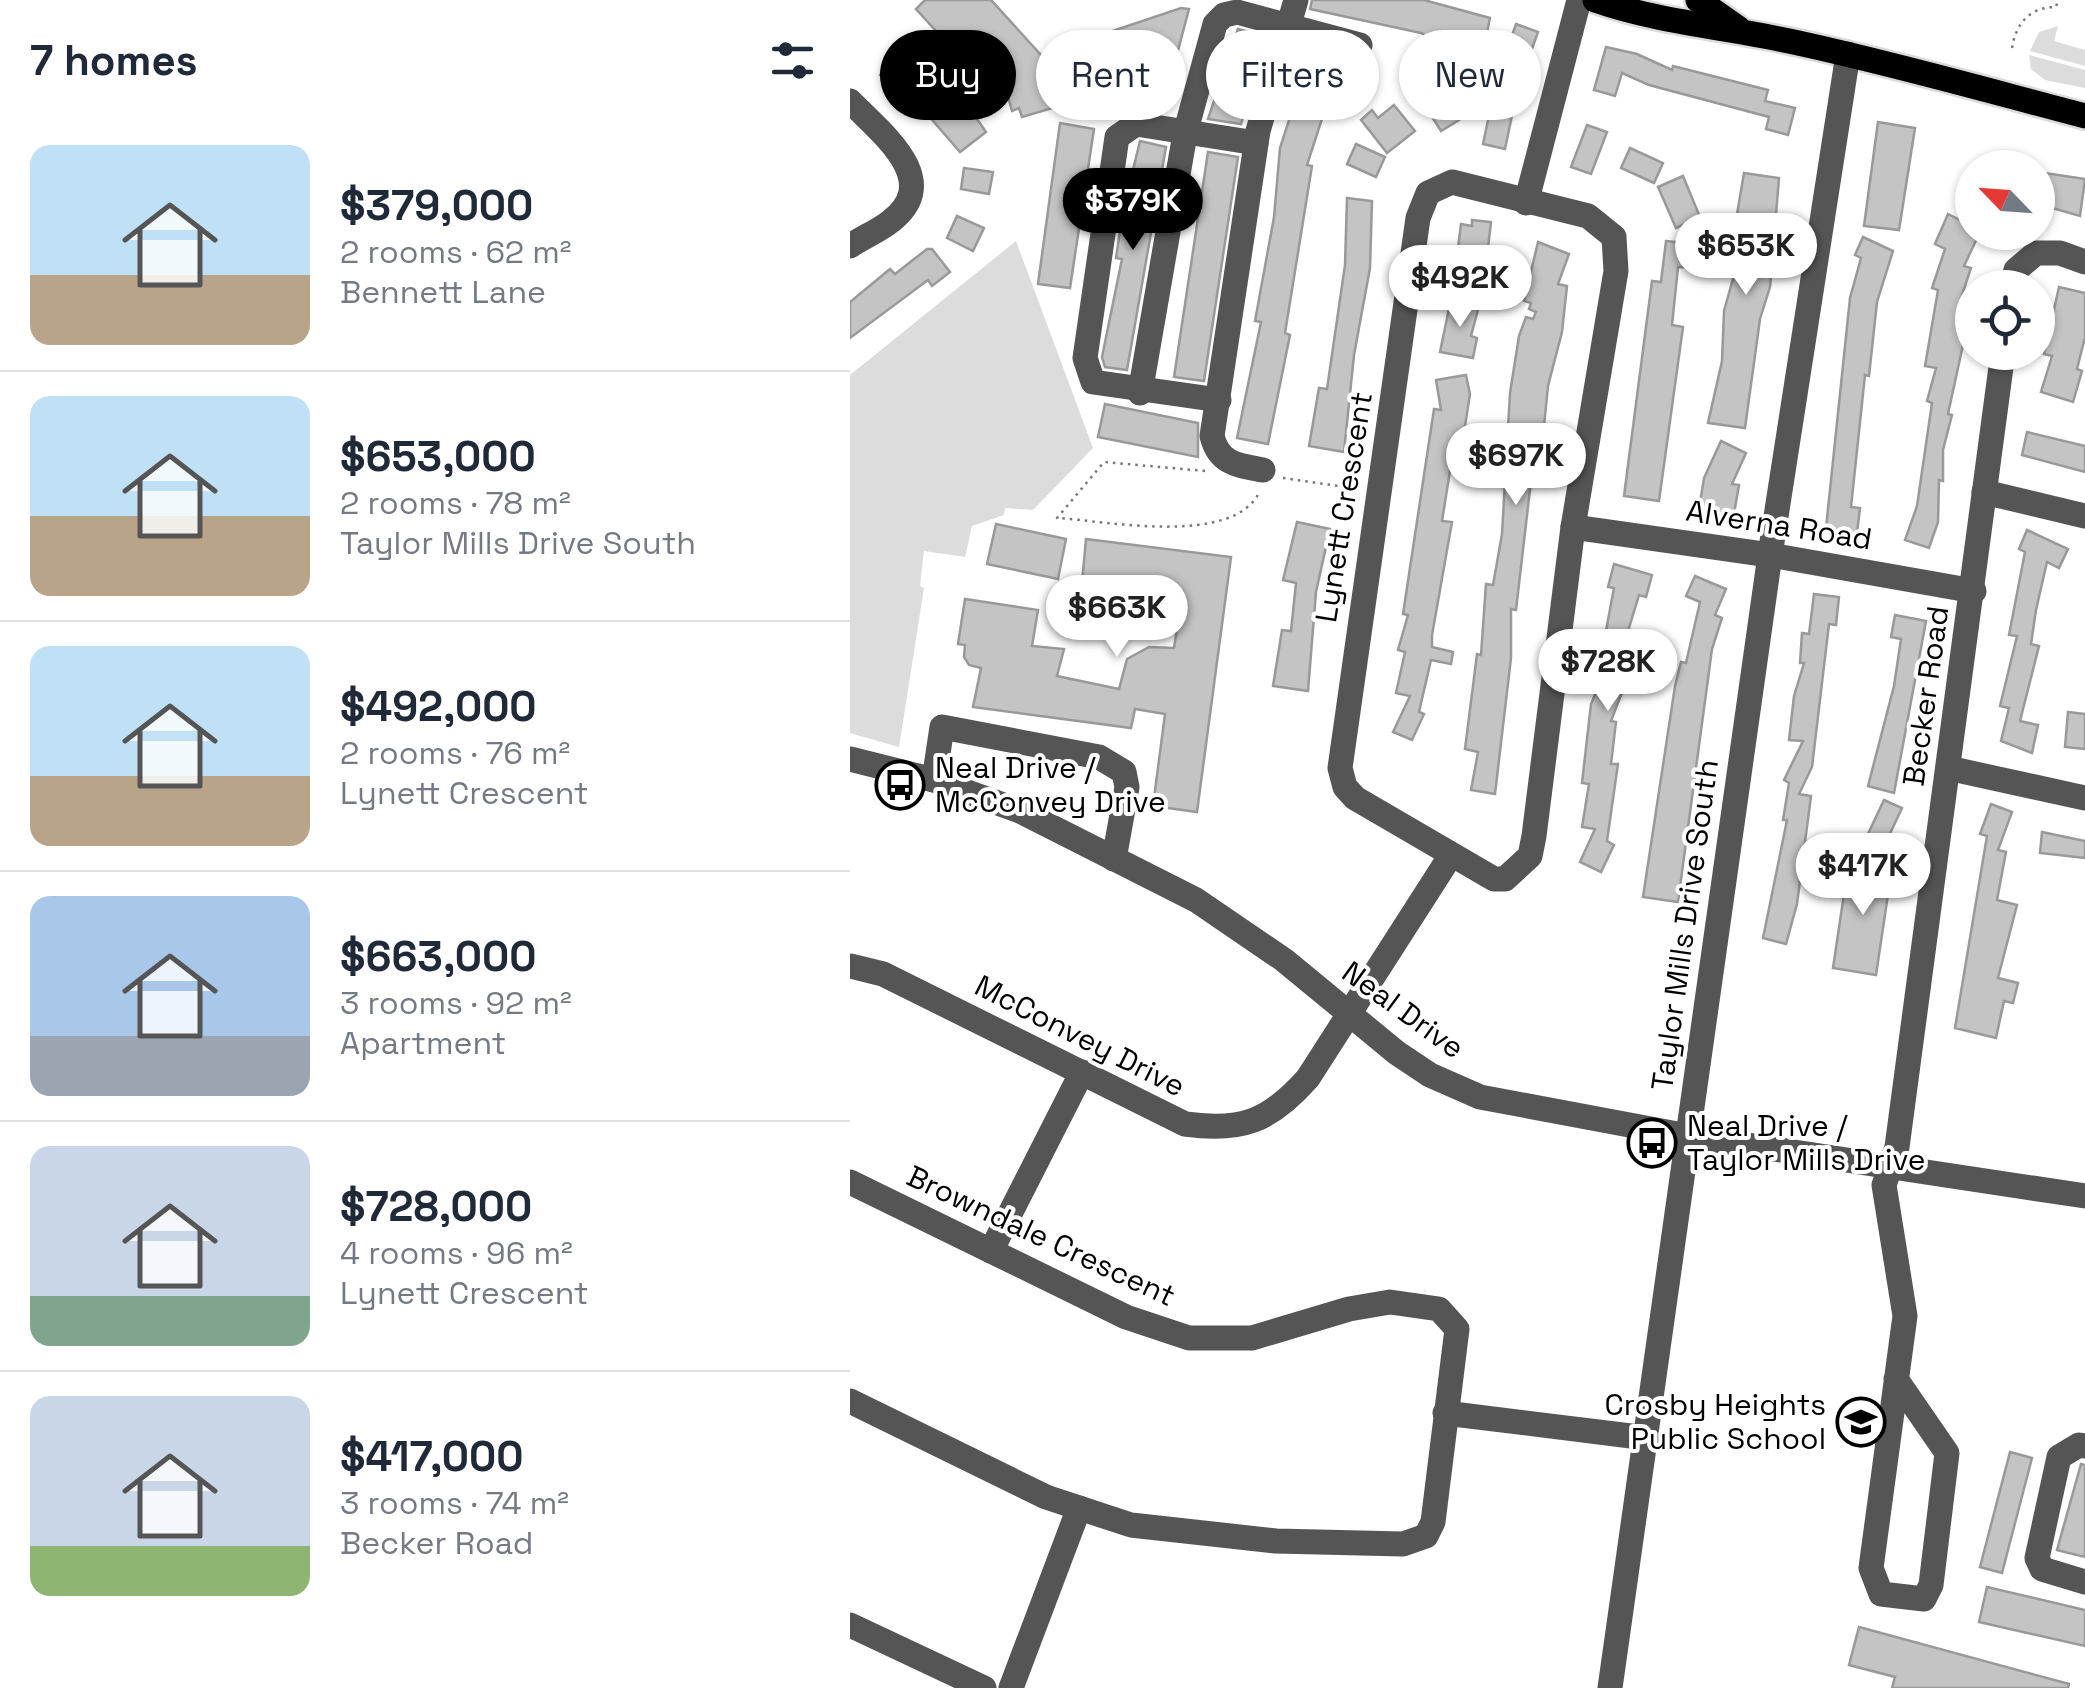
<!DOCTYPE html>
<meta charset="utf-8">
<style>
:root{--surface:#fff;--page:#f6f6f7;--text:#1f2937;--muted:#747a83;--line:#e0e1e3;--accent:#000}
body{margin:0;font-family:"Space Grotesk",sans-serif;background:var(--page);color:var(--text);height:100vh;display:flex;flex-direction:column;font-size:38px;white-space:nowrap}
*{box-sizing:border-box;margin:0}
p{font-size:32px;color:var(--muted)}
.icon{flex:none;width:55px;height:55px;fill:none;stroke:currentColor;stroke-width:2;stroke-linecap:round;stroke-linejoin:round}
.map{position:relative;flex:1;overflow:hidden}
.side{display:flex;flex-direction:column;background:var(--surface);width:850px}
.side>*{flex:none}
.guide{position:absolute;left:30px;top:30px;width:950px;height:90px;display:flex;gap:20px}
.needle{width:65px;rotate:295deg}
.tools{position:absolute;left:1105px;top:150px;display:grid;gap:20px}
.tools a{display:grid;place-items:center;width:100px;height:100px;border-radius:50%;background:var(--surface);box-shadow:0 2px 8px #0004;font-size:50px}
.price{position:absolute;translate:-50% -85px;padding:0 22px;border-radius:35px;background:#fff;color:#222;font-size:32px;line-height:65px;filter:drop-shadow(0 2px 5px #0008)}
.price::after{content:'';position:absolute;left:50%;top:60px;width:30px;height:22px;margin-left:-15px;background:inherit;clip-path:polygon(0 0,100% 0,50% 100%)}
.price.selected{background:var(--accent);color:#fff}
ul{padding:0;list-style:none}
li{display:flex;align-items:center;gap:30px;height:250px;padding:0 30px}
li+li{border-top:2px solid var(--line)}
li span{display:grid;place-items:center;flex:none;width:280px;height:200px;border-radius:20px;color:#555}
li>.icon{margin-inline-start:auto}
span .icon{width:120px;height:120px;fill:#fffc;stroke-width:1}
li b{font-size:42px}
h2{display:flex;justify-content:space-between;align-items:center;height:120px;padding:0 30px;font-size:42px}
.tag{padding:0 35px;border-radius:45px;background:var(--surface);box-shadow:0 2px 8px #0004;font-size:35px;line-height:90px}
.tag.selected{background:var(--accent);color:#fff}
main{display:flex;flex:1;min-height:0}
.map>svg:first-child{display:block}
.green{fill:#dcdcdc}
.building{fill:#c4c4c4;stroke:#999;stroke-width:2.5}
.lines{fill:none;stroke-linecap:round;stroke-linejoin:round}
.major-casing{stroke:#dbdbdb;stroke-width:30}
.path{stroke:#777;stroke-width:2.5;stroke-dasharray:2.5 5;stroke-linecap:butt}
.minor{stroke:#555;stroke-width:25}
.major{stroke:#000;stroke-width:25}
.labels{text-anchor:middle;stroke-width:8;stroke-linejoin:round;paint-order:stroke}
.street-label{font-size:30px;fill:#000;stroke:#fff}
.poi-label{font-size:30px;fill:#000;stroke:#fff;text-anchor:start}
</style>
<main>
<section class="side">
<h2>7 homes<svg class="icon" aria-label="filters" viewBox="0 0 24 24"><path d="M4 7h16M4 17h16"/><circle cx="9" cy="7" r="2"/><circle cx="15" cy="17" r="2"/></svg></h2>
<ul>
<li><span style="background:linear-gradient(#bfe0f5 65%,#b9a48a 0)"><svg class="icon" aria-label="home" viewBox="0 0 24 24"><path d="M3 11l9-7 9 7M6 9v11h12V9"/></svg></span><div><b>$379,000</b><p>2 rooms · 62 m²</p><p>Bennett Lane</p></div></li>
<li><span style="background:linear-gradient(#bfe0f5 60%,#b9a48a 0)"><svg class="icon" aria-label="home" viewBox="0 0 24 24"><path d="M3 11l9-7 9 7M6 9v11h12V9"/></svg></span><div><b>$653,000</b><p>2 rooms · 78 m²</p><p>Taylor Mills Drive South</p></div></li>
<li><span style="background:linear-gradient(#bfe0f5 65%,#b9a48a 0)"><svg class="icon" aria-label="home" viewBox="0 0 24 24"><path d="M3 11l9-7 9 7M6 9v11h12V9"/></svg></span><div><b>$492,000</b><p>2 rooms · 76 m²</p><p>Lynett Crescent</p></div></li>
<li><span style="background:linear-gradient(#a9c7e8 70%,#9aa5b1 0)"><svg class="icon" aria-label="home" viewBox="0 0 24 24"><path d="M3 11l9-7 9 7M6 9v11h12V9"/></svg></span><div><b>$663,000</b><p>3 rooms · 92 m²</p><p>Apartment</p></div></li>
<li><span style="background:linear-gradient(#c9d6e8 75%,#7fa58c 0)"><svg class="icon" aria-label="home" viewBox="0 0 24 24"><path d="M3 11l9-7 9 7M6 9v11h12V9"/></svg></span><div><b>$728,000</b><p>4 rooms · 96 m²</p><p>Lynett Crescent</p></div></li>
<li><span style="background:linear-gradient(#c9d6e8 75%,#8fb573 0)"><svg class="icon" aria-label="home" viewBox="0 0 24 24"><path d="M3 11l9-7 9 7M6 9v11h12V9"/></svg></span><div><b>$417,000</b><p>3 rooms · 74 m²</p><p>Becker Road</p></div></li>
</ul>
</section>
<div class="map">
<svg width="1235" height="1688" viewBox="0 0 1235 1688">
<rect width="100%" height="100%" fill="#fff"/>
<g class="green">
<polygon points="1208,26 1204,41 1235,50 1235,66 1180,51 1189,32"/>
<polygon points="1179,55 1235,70 1235,88 1195,80 1181,69"/>
<polygon points="166,241 243,448 183,510 155,508 154,515 122,526 115,557 74,551 70,586 74,588 49,747 0,733 0,375"/>
</g>
<g class="building">
<polygon points="75,0 141,0 191,55 331,8 339,9 322,73 172,117 169,108 162,111 151,72 138,88 66,9"/>
<polygon points="462,0 574,0 640,18 633,52 590,43 571,33 460,9"/>
<polygon points="666,24 688,32 673,74 651,66"/>
<polygon points="388,29 418,37 391,124 358,119"/>
<polygon points="756,47 787,54 822,70 823,66 918,90 915,101 945,108 938,135 916,129 919,117 799,85 772,73 765,96 744,90"/>
<polygon points="56,49 71,65 45,91 30,75"/>
<polygon points="462,49 492,57 457,165 462,166 435,333 440,335 418,444 387,438 411,322 405,321 424,217 430,148"/>
<polygon points="98,90 109,106 123,96 135,113 127,119 136,132 110,152 71,107"/>
<polygon points="592,92 609,120 591,131 574,104"/>
<polygon points="642,101 664,106 655,149 633,144"/>
<polygon points="544,105 565,131 537,153 511,120 522,110 528,118"/>
<polygon points="1028,122 1065,128 1049,230 1014,226"/>
<polygon points="210,123 244,129 220,288 188,284"/>
<polygon points="737,125 757,132 741,174 721,167"/>
<polygon points="290,141 316,147 277,370 255,367 252,357 272,259 266,258 273,211"/>
<polygon points="506,144 535,157 526,177 497,164"/>
<polygon points="780,148 813,163 804,183 771,168"/>
<polygon points="358,152 388,157 354,381 324,377"/>
<polygon points="114,168 143,172 139,194 111,189"/>
<polygon points="1188,172 1235,179 1230,216 1188,204"/>
<polygon points="894,173 929,178 920,287 910,319 895,428 858,423 872,361 874,311 886,268 881,268 882,244"/>
<polygon points="833,176 850,217 826,228 808,187"/>
<polygon points="497,198 522,201 520,268 504,355 494,452 459,446 469,388 477,389 495,265"/>
<polygon points="1098,214 1122,226 1122,232 1130,232 1114,266 1121,268 1109,304 1121,308 1098,414 1102,415 1093,450 1093,481 1089,480 1088,522 1079,548 1055,540 1067,506 1082,403 1077,401 1086,368 1075,366 1088,290 1082,288 1095,249 1085,244"/>
<polygon points="107,216 134,228 123,251 97,238"/>
<polygon points="622,220 641,222 636,265 640,267 631,287 603,273 615,249 608,248 611,224 622,226"/>
<polygon points="1013,237 1043,251 1027,302 1019,376 1015,375 1001,507 1010,508 1007,533 976,528 1000,298 1011,258 1005,255"/>
<polygon points="816,241 846,244 843,268 828,267 822,325 833,327 809,501 774,496 802,281 811,282"/>
<polygon points="688,242 719,254 708,284 717,286 712,332 698,386 691,456 684,455 666,610 661,609 661,658 645,794 621,790 628,752 615,749 627,654 631,655 636,584 643,585 652,534 660,393 669,336 676,317 683,319 686,312 679,309 681,303 674,301"/>
<polygon points="77,249 82,249 100,272 82,286 78,280 0,338 0,302 40,269 45,274"/>
<polygon points="1209,287 1235,293 1235,337 1227,369 1232,371 1223,402 1191,392 1202,356 1194,354"/>
<polygon points="601,299 629,306 621,336 627,338 623,358 590,352"/>
<polygon points="616,375 620,394 608,471 600,471 592,521 602,522 582,635 582,647 603,652 601,664 581,660 569,712 574,714 562,740 543,732 560,696 546,693 555,652 548,650 558,615 553,614 584,409 591,410 586,380"/>
<polygon points="255,404 348,423 348,457 248,437"/>
<polygon points="1177,432 1235,446 1235,472 1172,455"/>
<polygon points="871,441 896,453 882,484 889,485 884,514 849,509 854,478"/>
<polygon points="447,522 480,529 466,592 458,691 423,686 432,630 441,631 446,583 433,580"/>
<polygon points="146,524 216,539 208,579 137,564"/>
<polygon points="1177,530 1218,549 1209,568 1197,562 1186,610 1181,644 1189,646 1170,721 1188,725 1182,753 1151,741 1159,708 1150,706 1167,636 1159,635 1175,552 1169,549"/>
<polygon points="236,539 381,557 347,812 303,806 315,714 285,709 281,728 123,707 131,668 119,665 114,657 115,645 108,644 115,599 188,610 182,646 214,649 207,676 269,689 277,659 299,647 324,648 332,597 232,583"/>
<polygon points="764,564 802,575 796,597 789,595 776,638 770,685 774,687 761,721 766,722 761,764 768,764 757,841 764,845 751,872 730,862 745,829 732,827 739,784 732,783 741,704 754,674 748,673 764,588 758,587"/>
<polygon points="845,576 876,589 865,615 872,618 862,649 828,902 793,897 825,686 831,662 836,663 850,602 836,596"/>
<polygon points="964,594 989,597 986,625 979,624 962,767 949,794 961,796 947,904 936,944 913,938 937,820 933,820 939,783 934,780 953,741 939,740 944,696 954,663 950,663 952,633 959,634"/>
<polygon points="1045,615 1076,621 1044,793 1018,786 1044,686 1051,639 1041,637"/>
<polygon points="1218,712 1235,714 1235,749 1215,747"/>
<polygon points="1034,800 1052,808 1036,842 1018,834"/>
<polygon points="1141,804 1162,812 1148,850 1156,852 1147,900 1167,905 1148,978 1168,983 1163,1003 1154,1001 1146,1038 1105,1028 1137,836 1130,834"/>
<polygon points="1192,832 1235,841 1235,858 1190,853"/>
<polygon points="1023,856 1043,861 1026,975 983,968 998,867 1020,872"/>
<polygon points="1160,1452 1182,1458 1152,1573 1130,1567"/>
<polygon points="1231,1464 1235,1465 1235,1557 1207,1550"/>
<polygon points="1137,1587 1235,1610 1235,1646 1129,1622"/>
<polygon points="1009,1627 1219,1684 1218,1688 1042,1688 1045,1677 999,1665"/>
</g>
<g class="lines">
<g class="major-casing">
<g id="major">
<path d="M745,0C808,22 874,27 939,41C1038,62 1136,90 1235,116"/>
<polyline points="848,0 888,28"/>
</g>
</g>
<g class="path">
<path d="M1162,48C1166,23 1180,7 1206,7L1208,0"/>
<path d="M355,471L254,462L207,518C258,521 384,547 410,491"/>
<polyline points="433,478 509,489"/>
</g>
<g class="minor">
<path d="M0,101C31,133 94,180 41,221C29,231 13,237 0,246"/>
<polygon points="602,182 738,216 764,237 766,271 723,527 684,836 680,856 655,879 644,879 505,798 495,787 490,768 568,218 578,193"/>
<polyline points="676,203 729,0"/>
<polyline points="1162,288 1166,270 1186,253 1210,253 1235,262"/>
<polyline points="290,393 335,134 365,24 374,15 387,12 510,45"/>
<polyline points="369,400 243,382 235,358 267,137 286,124 406,143"/>
<path d="M413,470C387,465 369,464 362,436L408,131L446,0"/>
<polyline points="1134,492 1235,516"/>
<polyline points="723,527 920,555 1124,591"/>
<polyline points="0,759 84,780 170,811 346,900 434,960 547,1053 580,1075 630,1097 838,1136 1235,1196"/>
<polyline points="1098,768 1235,798"/>
<polyline points="84,780 92,727 249,757 274,772 277,787 264,859"/>
<path d="M0,966L33,974L335,1124C392,1132 420,1121 458,1078L601,855"/>
<polyline points="0,1182 276,1317 339,1338 402,1338 499,1309 540,1302 589,1309 607,1329 583,1522 576,1536 553,1544 426,1541 281,1525 196,1497 0,1401"/>
<polyline points="141,1251 232,1072"/>
<polyline points="1046,1379 1097,1453 1081,1585 1074,1599 1031,1594 1021,1568 1055,1316 1034,1185 1047,1147 1153,352"/>
<polyline points="595,1413 797,1438"/>
<polyline points="1235,1446 1229,1445 1209,1457 1187,1558 1192,1569 1235,1582"/>
<polyline points="0,1625 134,1688"/>
<polyline points="161,1688 229,1508"/>
<polyline points="760,1688 920,555 998,54"/>
</g>
<use href="#major" class="major"/>
</g>
<defs>
<g id="bus-ring" transform="scale(2.5)"><circle r="9.5" fill="#fff" stroke="#000" stroke-width="1.5"/><path d="M-5-6H5V4H4V6H2V4H-2V6H-4V4H-5ZM-3.5-4V0h7V-4ZM-3.5 1.2v1.5H-2V1.2ZM2 1.2v1.5H3.5V1.2Z" fill="#000"/></g>
<g id="school-ring" transform="scale(2.5)"><circle r="9.5" fill="#fff" stroke="#000" stroke-width="1.5"/><path d="M0-5L7-2L0 1L-7-2ZM-4 1L0 2.5L4 1V4Q0 6-4 4Z" fill="#000"/></g>
</defs>
<g fill-rule="evenodd">
<use href="#bus-ring" x="50" y="785"/>
<use href="#bus-ring" x="802" y="1143"/>
<use href="#school-ring" x="1011" y="1422"/>
</g>
<g class="labels">
<g class="street-label">
<text transform="translate(494 507) rotate(-81)" y="10">Lynett Crescent</text>
<text transform="translate(929 525) rotate(9)" y="10">Alverna Road</text>
<text transform="translate(1076 696) rotate(-82)" y="10">Becker Road</text>
<text transform="translate(835 925) rotate(-82)" y="10">Taylor Mills Drive South</text>
<text transform="translate(553 1010) rotate(36)" y="10">Neal Drive</text>
<text transform="translate(230 1036) rotate(27)" y="10">McConvey Drive</text>
<text transform="translate(191 1236) rotate(25)" y="10">Browndale Crescent</text>
</g>
<g class="poi-label">
<text x="85" y="778">Neal Drive /<tspan x="85" dy="34">McConvey Drive</tspan></text>
<text x="837" y="1136">Neal Drive /<tspan x="837" dy="34">Taylor Mills Drive</tspan></text>
<text x="976" y="1415" text-anchor="end">Crosby Heights<tspan x="976" dy="34">Public School</tspan></text>
</g>
</g>
</svg>
<div class="tools">
<a><svg class="needle" viewBox="-14 -14 28 28"><path d="M0-13l5 13h-10z" fill="#e53935"/><path d="M0 13l5-13h-10z" fill="#747a83"/></svg></a>
<a><svg class="icon" aria-label="locate" viewBox="0 0 24 24"><circle cx="12" cy="12" r="6"/><path d="M12 2v4M12 18v4M2 12h4M18 12h4"/></svg></a>
</div>
<b class="price selected" style="left:283px;top:253px">$379K</b>
<b class="price" style="left:896px;top:298px">$653K</b>
<b class="price" style="left:610px;top:330px">$492K</b>
<b class="price" style="left:666px;top:508px">$697K</b>
<b class="price" style="left:267px;top:660px">$663K</b>
<b class="price" style="left:758px;top:714px">$728K</b>
<b class="price" style="left:1013px;top:918px">$417K</b>
<div class="guide">
<a class="tag selected">Buy</a>
<a class="tag">Rent</a>
<a class="tag">Filters</a>
<a class="tag">New</a>
</div>
</div>
</main>
